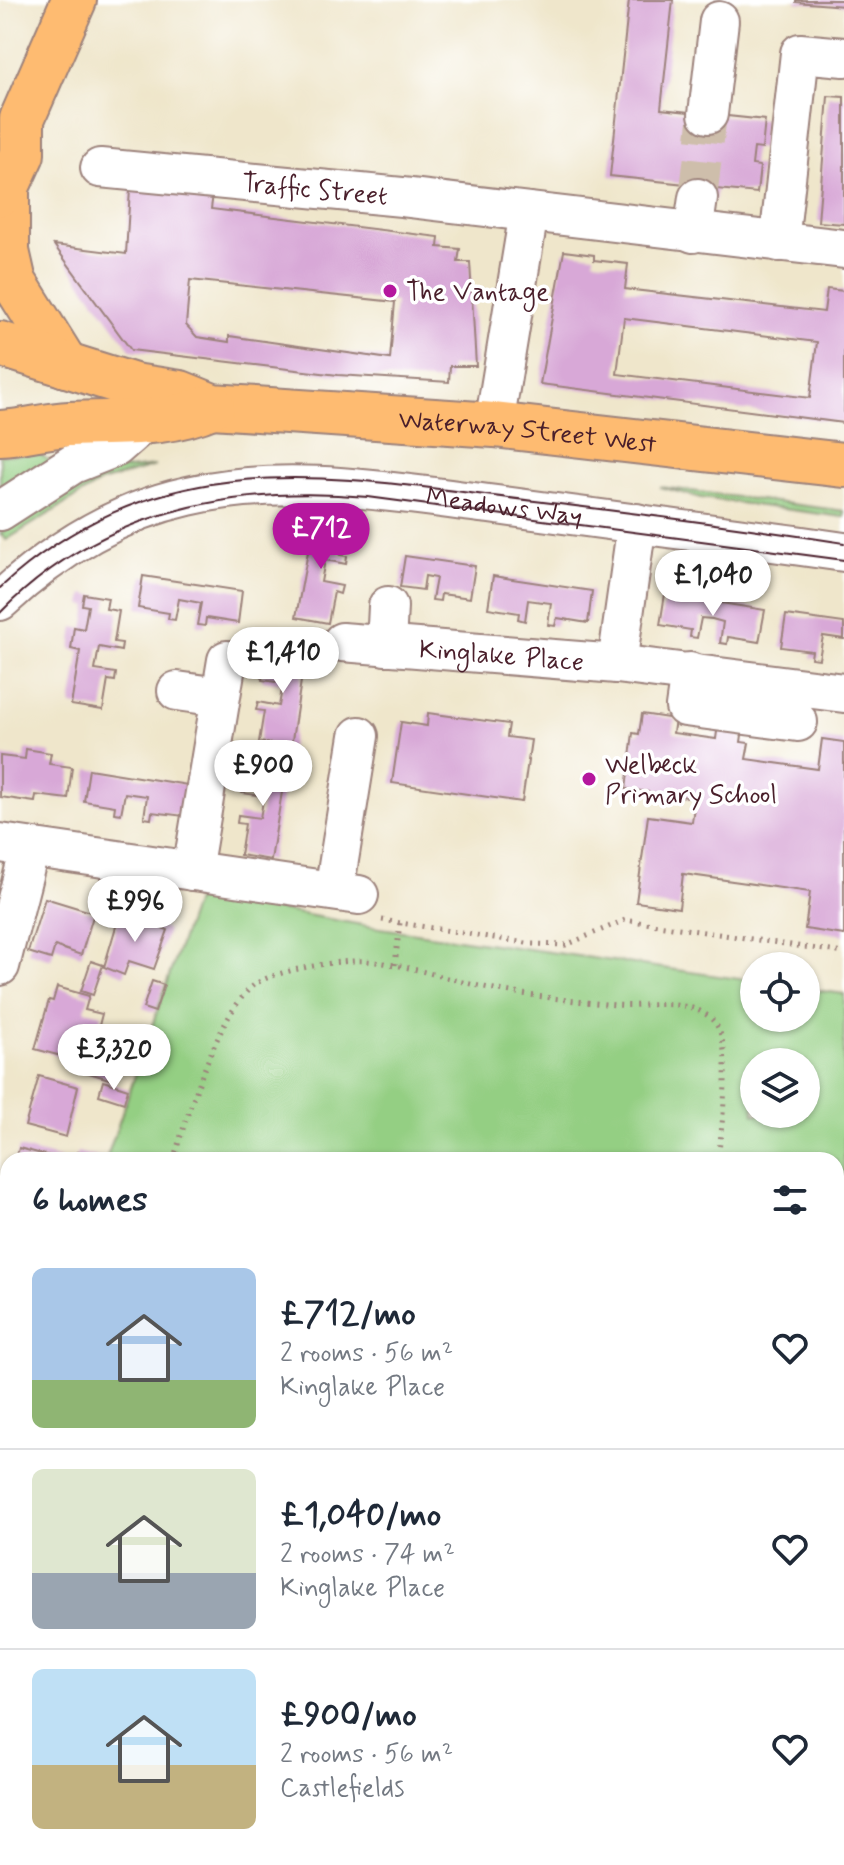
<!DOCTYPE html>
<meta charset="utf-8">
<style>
:root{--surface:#fff;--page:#f2f2f3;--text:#1f2937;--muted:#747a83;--line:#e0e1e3;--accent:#b5179e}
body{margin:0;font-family:Mynerve,sans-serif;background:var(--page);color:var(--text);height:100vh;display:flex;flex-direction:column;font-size:30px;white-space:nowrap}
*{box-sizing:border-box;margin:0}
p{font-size:26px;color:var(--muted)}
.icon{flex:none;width:44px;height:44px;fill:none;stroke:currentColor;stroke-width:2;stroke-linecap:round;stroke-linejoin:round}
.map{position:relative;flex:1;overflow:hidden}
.side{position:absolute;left:0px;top:1152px;width:844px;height:714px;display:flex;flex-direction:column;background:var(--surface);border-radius:24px 24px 0 0;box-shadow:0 2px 6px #0004}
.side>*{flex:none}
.buttons{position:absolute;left:740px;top:952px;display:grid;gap:16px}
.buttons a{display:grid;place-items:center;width:80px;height:80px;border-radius:50%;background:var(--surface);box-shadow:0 2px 6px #0004;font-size:40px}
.price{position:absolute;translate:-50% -68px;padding:0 18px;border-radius:28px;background:#fff;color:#222;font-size:26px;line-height:52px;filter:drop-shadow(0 2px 4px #0008)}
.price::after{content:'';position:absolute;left:50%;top:48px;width:24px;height:18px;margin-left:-12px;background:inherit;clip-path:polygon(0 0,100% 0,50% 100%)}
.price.current{background:var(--accent);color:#fff}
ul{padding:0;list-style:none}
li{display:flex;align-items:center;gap:24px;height:200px;padding:0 32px}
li+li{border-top:2px solid var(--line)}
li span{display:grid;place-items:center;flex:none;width:224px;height:160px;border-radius:12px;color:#555}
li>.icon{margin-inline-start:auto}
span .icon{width:96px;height:96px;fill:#fffc;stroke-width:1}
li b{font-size:34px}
h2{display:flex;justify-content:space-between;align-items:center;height:96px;padding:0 32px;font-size:34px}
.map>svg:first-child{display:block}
.green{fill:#94cf83;stroke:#6f7757;stroke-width:2;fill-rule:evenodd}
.building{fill:#d8a8d7;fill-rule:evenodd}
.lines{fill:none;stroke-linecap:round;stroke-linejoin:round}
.minor-tunnel{stroke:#cebeab;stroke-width:38;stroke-dasharray:38 19;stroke-linecap:butt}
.minor-casing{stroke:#9c827b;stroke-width:42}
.major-casing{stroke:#9c827b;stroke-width:48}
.path{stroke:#9c827b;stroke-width:5;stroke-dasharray:2 6;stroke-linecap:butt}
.minor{stroke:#fff;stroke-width:38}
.major{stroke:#febb71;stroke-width:44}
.tram{stroke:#4a1f2b;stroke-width:2}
.poi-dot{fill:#b5179e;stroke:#fff;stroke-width:3}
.labels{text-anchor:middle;stroke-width:7;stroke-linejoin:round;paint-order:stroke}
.street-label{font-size:26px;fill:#4a1f2b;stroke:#fff}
.poi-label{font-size:26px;fill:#4a1f2b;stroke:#fff;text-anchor:start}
</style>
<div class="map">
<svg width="844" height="1865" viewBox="0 0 844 1865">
<rect width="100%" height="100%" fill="#fff"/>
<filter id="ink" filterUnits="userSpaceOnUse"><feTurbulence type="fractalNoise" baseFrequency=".0125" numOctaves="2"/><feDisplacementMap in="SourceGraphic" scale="16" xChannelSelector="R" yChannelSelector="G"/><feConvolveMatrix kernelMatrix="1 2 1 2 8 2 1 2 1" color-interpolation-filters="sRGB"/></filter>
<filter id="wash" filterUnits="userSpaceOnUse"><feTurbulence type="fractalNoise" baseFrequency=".006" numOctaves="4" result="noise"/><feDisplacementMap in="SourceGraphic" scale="32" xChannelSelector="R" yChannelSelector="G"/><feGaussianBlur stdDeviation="1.8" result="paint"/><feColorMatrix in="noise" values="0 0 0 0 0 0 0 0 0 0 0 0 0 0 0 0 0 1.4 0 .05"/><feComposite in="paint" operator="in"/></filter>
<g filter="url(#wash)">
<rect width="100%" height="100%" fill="#efe6cb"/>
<g class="green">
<polygon points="38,454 54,463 0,497 0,455"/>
<polygon points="155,466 101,482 6,540 0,534 41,498 101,472"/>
<polygon points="660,487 844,511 844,517 701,498"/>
<path d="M197,895L373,927L754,981V1018H806V989L844,994V1750L836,1764V1160H106ZM754,1062H806V1114H754Z"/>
<polygon points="8,1442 8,1607 0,1607 0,1465"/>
<polygon points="637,1858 783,1858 779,1865 633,1865"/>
</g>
<g id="blocks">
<g class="building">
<polygon points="629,0 673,0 661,109 765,120 762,149 754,148 752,165 760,166 757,193 717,189 715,200 684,196 685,184 610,176"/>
<polygon points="796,0 844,0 844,6 796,2"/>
<polygon points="828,96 844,97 844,224 818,222"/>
<path d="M130,189L213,194L211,209L439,237L438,247L460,249L458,262H470L476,366H450L449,382L338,375L131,350L54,245L126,254ZM190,280L395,302L390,359L229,336V342L197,337L186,325Z"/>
<path d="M564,251L594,255V260L628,264L625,289L824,312L827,289L844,291V423L540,384ZM624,318L817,342L810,398L617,374Z"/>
<polygon points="314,519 346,524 340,555 347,556 346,564 325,560 321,582 342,586 340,594 334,592 328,623 296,617"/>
<polygon points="405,556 475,566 470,598 441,594 440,601 432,600 436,578 425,576 423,590 400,587"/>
<polygon points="143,576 242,591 238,623 206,618 205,626 197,625 201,603 179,599 175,620 168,619 169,613 138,608"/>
<polygon points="493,576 592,591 588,623 557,618 555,626 548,625 551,603 528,600 525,621 518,619 519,613 488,608"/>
<polygon points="84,594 108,598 106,609 119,611 114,642 122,643 121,651 99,647 95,670 116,673 115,681 108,680 103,710 71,705 80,651 71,649 74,627 84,629 88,606 82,605"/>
<polygon points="665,594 765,610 759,642 728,637 727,644 720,643 723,622 712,619 701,618 697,638 690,637 691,630 660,625"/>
<polygon points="786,615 844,623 844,639 823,636 819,659 811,658 812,651 781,647"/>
<polygon points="274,643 306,648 291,747 259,742 264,711 256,710 258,702 279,706 283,683 262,680 263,673 269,674"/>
<polygon points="428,713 509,724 507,737 531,740 522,802 392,783 401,722 427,726"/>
<polygon points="642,714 675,719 673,733 716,739 718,724 743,728 741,742 749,743 746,759 818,769 822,739 844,742 844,935 805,929 810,892 683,874 679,908 636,902 648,816 692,822 695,798 626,789 633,733 639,734"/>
<polygon points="26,749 51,753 49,764 72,767 68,799 36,795 35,802 0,797 0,756 25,759"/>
<polygon points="255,756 287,761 271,860 240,855 245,824 237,823 238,815 260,818 262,807 263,796 242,793 243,785 250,786"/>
<polygon points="89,769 188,785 184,816 152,812 151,819 144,818 147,796 125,793 121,814 114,813 115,806 84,801"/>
<polygon points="45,898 94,913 81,955 55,946 51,959 28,952"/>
<polygon points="120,913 168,930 154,969 129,961 124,975 104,967"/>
<polygon points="91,961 103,965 93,995 81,991"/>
<polygon points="152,981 164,985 155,1012 143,1008"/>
<polygon points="57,987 89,996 85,1010 102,1014 96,1037 83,1033 76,1060 35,1049 49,1000 53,1001"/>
<polygon points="90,1062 115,1069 112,1080 86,1072"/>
<polygon points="39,1076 78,1087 66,1137 25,1126"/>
<polygon points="103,1081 128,1089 124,1103 99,1095"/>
<polygon points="19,1148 61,1159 61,1160 16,1160"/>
<polygon points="77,1152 104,1159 104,1160 75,1160"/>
<polygon points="8,1258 8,1298 0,1295 0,1279"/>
<polygon points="0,1663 8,1664 8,1709 0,1709"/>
<polygon points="836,1769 844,1773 843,1792 836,1788"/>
<polygon points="836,1804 844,1808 844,1865 796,1865 800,1858 836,1858"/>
<polygon points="18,1858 61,1858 60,1865 17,1865"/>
<rect x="109" y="1858" width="52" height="7"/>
<polygon points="319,1858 392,1858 392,1865 318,1865"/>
<polygon points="599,1858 635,1858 631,1865 596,1865"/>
</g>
</g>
</g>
<g filter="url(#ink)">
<use href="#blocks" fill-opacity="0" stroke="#9c827b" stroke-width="2"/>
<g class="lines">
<polyline class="minor-tunnel" points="698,198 708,114"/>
<g class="minor-casing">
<g id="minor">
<polyline points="708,114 719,21"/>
<path id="s1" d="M100,168L402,197L844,249"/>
<polyline points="693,233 698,198"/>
<polyline points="779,242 800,53 844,57"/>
<polyline points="494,425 529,212"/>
<polyline points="0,511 73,464 116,447 141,425"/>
<path id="s2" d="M0,601C54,551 115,512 188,496C287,473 390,492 489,504C608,519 726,535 844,552"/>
<path id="s3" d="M342,642L617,664L844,693"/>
<polyline points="386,646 388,606"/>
<polyline points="617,664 637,523"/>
<polyline points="690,672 685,707 798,722"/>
<polyline points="177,691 220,697"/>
<polyline points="0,843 359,895"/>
<polyline points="192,871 227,660"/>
<polyline points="334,891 359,736"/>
<polyline points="0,966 30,848"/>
<polyline points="0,1211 8,1213"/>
<polyline points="0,1563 8,1563"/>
<polyline points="264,1865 265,1858"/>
</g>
</g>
<g class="major-casing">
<g id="major">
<polyline points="7,187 7,251 14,282 66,365"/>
<polyline points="0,194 7,187 22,154 22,119 74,0"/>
<path id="s4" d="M0,344L134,386L180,393L212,406L494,425L844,465"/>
<path d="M0,433C24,432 46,425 69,424C120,421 163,427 212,406"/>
</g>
</g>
<g class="path">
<polyline points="246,634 254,630 311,638"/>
<polyline points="382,920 532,944 566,945 625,920 844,953"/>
<polyline points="395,965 400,923"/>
<path d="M173,1160C188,1115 217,1015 254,985C271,971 343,959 366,961C406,964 445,979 484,987C528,996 572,1001 616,1005C647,1008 693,995 715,1023C734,1047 721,1130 718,1160"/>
<polyline points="836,1444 844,1448"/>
<polyline points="836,1490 844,1473"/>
<polyline points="836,1577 844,1575"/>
<polyline points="836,1587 844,1582"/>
<polyline points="0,1651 8,1652"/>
<polyline points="836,1719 844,1703"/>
<polyline points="836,1731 844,1716"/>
<polyline points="0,1824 8,1825"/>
<polyline points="74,1865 75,1858"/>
<polyline points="166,1865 166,1858"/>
<polyline points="501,1865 502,1858"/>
<polyline points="647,1865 651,1858"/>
<polyline points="686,1865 690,1858"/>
<polyline points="742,1865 745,1858"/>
<polyline points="765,1865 768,1858"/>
</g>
<use href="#minor" class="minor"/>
<use href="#major" class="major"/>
<g class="tram">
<path d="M0,588C162,440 329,476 526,500C632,513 739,526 844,543"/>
<path d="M0,613C99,511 231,485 368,497L844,560"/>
<polyline points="836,1622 844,1607"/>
<polyline points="836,1659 844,1644"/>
<polyline points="708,1865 711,1858"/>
<polyline points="727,1865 730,1858"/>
</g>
</g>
</g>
<g class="poi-dot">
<circle cx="390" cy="291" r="8"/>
<circle cx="589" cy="779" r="8"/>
</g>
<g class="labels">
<g class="street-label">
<text dy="9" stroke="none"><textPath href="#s1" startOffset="216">Traffic Street</textPath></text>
<text dy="9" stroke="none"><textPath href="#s4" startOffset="538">Waterway Street West</textPath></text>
<text dy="9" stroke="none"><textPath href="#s2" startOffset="536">Meadows Way</textPath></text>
<text dy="9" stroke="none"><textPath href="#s3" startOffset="160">Kinglake Place</textPath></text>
</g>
<g class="poi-label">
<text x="406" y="300">The Vantage</text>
<text x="605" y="773">Welbeck<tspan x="605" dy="30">Primary School</tspan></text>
</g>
</g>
</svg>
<div class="buttons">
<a><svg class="icon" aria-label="locate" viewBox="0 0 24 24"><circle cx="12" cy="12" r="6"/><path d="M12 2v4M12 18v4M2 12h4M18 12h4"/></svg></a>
<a><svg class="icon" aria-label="layers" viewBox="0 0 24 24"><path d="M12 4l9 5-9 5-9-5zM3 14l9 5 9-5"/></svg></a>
</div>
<b class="price current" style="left:321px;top:571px">£712</b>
<b class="price" style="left:713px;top:618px">£1,040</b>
<b class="price" style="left:283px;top:695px">£1,410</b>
<b class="price" style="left:263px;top:808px">£900</b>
<b class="price" style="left:135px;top:944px">£996</b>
<b class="price" style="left:114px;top:1092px">£3,320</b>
<section class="side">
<h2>6 homes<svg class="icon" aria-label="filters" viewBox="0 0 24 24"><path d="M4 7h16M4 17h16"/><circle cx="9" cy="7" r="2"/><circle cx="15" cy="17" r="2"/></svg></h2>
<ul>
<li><span style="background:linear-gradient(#a9c7e8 70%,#8fb573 0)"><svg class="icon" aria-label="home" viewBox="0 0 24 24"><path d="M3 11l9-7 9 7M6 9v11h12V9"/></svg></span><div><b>£712/mo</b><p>2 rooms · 56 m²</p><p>Kinglake Place</p></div><svg class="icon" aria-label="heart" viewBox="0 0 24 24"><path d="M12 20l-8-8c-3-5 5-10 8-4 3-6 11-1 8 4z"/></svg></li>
<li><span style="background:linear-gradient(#dfe7d0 65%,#9aa5b1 0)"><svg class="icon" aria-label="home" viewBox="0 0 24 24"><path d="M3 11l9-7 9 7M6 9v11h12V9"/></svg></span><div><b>£1,040/mo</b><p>2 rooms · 74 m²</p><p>Kinglake Place</p></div><svg class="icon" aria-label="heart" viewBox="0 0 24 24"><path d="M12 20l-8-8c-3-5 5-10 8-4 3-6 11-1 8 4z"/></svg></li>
<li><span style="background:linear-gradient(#bfe0f5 60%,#c2b280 0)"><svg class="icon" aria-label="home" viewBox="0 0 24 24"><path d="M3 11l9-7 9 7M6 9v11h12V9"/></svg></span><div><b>£900/mo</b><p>2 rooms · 56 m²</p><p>Castlefields</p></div><svg class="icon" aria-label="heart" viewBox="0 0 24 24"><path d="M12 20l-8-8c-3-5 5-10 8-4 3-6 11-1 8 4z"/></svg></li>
</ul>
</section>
</div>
